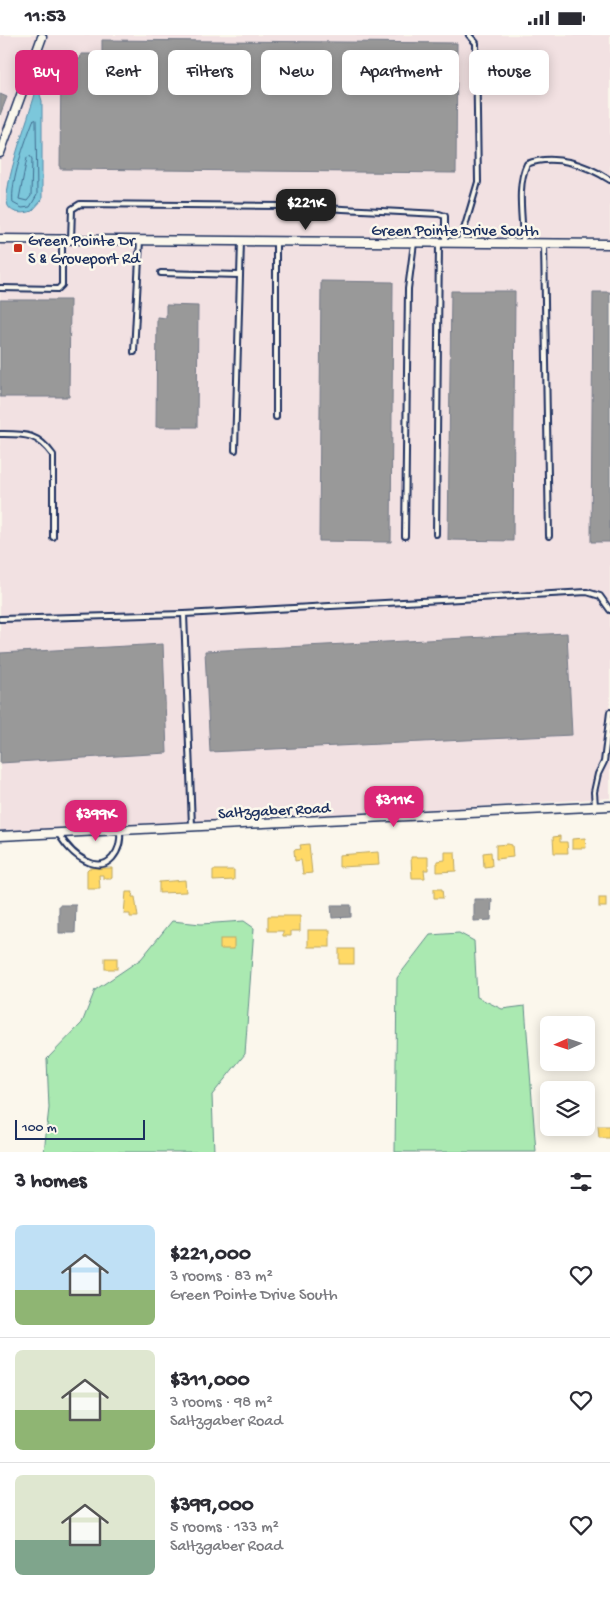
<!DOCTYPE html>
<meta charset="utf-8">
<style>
:root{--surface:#fff;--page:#f2f2f3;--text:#2b2b33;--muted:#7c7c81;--line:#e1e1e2;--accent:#db2777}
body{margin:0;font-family:"Gochi Hand",sans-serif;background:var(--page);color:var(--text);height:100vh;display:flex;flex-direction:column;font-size:19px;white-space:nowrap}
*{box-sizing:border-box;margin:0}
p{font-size:16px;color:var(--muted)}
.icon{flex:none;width:28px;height:28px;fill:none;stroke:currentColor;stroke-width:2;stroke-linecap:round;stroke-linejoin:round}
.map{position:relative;height:1117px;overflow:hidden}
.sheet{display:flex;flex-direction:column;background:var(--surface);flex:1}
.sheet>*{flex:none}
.top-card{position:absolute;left:15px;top:15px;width:580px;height:45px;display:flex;gap:10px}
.needle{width:32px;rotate:267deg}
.buttons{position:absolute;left:540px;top:981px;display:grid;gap:10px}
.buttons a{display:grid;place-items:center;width:55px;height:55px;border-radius:8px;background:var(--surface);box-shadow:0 2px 12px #0003;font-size:25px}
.scale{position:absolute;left:15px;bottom:12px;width:130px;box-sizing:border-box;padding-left:5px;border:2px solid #1b2f5e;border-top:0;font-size:14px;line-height:18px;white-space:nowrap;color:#1b2f5e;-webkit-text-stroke:4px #fbf7ec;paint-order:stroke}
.price{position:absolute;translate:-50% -42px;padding:0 11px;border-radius:10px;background:var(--accent);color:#fff;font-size:16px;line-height:32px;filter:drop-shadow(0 1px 2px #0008)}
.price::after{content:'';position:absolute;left:50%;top:30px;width:15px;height:11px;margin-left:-8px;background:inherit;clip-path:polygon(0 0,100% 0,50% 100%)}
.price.current{background:#222;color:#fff}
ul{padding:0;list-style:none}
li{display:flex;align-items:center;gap:15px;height:125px;padding:0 15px}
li+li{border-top:1px solid var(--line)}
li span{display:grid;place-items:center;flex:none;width:140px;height:100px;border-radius:8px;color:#555}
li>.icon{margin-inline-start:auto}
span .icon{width:60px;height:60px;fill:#fffc;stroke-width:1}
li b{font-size:21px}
h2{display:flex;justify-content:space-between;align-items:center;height:60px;padding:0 15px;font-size:21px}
.tag{padding:0 18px;border-radius:8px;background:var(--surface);box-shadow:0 2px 12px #0003;font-size:18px;line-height:45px}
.tag.current{background:var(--accent);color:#fff}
.status{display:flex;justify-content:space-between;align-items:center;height:35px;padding:0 25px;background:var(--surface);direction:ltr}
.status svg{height:14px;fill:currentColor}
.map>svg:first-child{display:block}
.built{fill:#f2e1e2}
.green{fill:#aae9b1;stroke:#628c88}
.water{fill:#7bc7db;stroke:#558aa9}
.homes{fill:#ffd966;stroke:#bba664}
.industry{fill:#999;stroke:#737987}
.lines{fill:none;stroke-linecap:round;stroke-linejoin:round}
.shore{stroke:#416c90;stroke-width:1}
.lane-casing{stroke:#1b2f5e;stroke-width:8}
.street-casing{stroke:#1b2f5e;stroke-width:11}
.lane{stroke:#fbf7ec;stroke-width:4}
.street{stroke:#fbf7ec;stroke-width:8}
.poi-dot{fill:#c8321e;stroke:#fbf7ec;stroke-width:2}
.labels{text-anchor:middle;stroke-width:5;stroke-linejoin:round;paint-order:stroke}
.street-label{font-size:16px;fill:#1b2f5e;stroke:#fbf7ec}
.poi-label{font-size:16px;fill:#1b2f5e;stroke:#fbf7ec;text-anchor:start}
</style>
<div class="status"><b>11:53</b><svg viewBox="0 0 49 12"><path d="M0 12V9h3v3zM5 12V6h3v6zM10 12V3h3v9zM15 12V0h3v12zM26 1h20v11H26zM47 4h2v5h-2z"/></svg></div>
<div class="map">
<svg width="610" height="1117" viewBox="0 0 610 1117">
<rect width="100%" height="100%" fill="#fbf7ec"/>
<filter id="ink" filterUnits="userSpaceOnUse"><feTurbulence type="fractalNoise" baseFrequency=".02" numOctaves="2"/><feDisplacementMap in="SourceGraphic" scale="10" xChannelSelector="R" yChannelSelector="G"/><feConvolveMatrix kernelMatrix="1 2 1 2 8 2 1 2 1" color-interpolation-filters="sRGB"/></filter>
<g filter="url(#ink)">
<polygon class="built" points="0,0 610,0 610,763 192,791 0,799"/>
<g class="green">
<polygon points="172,886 201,889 244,886 254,893 245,1019 212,1060 214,1117 44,1117 49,1073 47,1024 82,988 95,955 141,924"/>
<polygon points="459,898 474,906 477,962 502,974 525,971 536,1117 395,1117 397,943 430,900"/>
</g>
<path class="water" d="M39,56L42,66V165L32,176C25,179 12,179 8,171C1,154 30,79 35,59Z"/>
<g class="homes">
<polygon points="560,801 560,807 567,807 568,818 554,818 553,802"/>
<polygon points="585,803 586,813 572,813 572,804"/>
<polygon points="309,809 312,838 303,839 301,825 295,826 294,815 301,814 300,810"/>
<polygon points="508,809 512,810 513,822 496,824 496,810"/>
<polygon points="378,817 379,830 339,832 339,820"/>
<polygon points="445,817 455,817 456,836 437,837 437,826 445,825"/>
<polygon points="491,817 492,831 484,832 483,818"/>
<polygon points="411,822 428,822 428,835 424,835 425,843 412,843"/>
<polygon points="89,833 112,833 112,843 103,843 103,840 99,840 100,854 87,854 87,835"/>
<polygon points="213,835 234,835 234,845 213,846"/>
<polygon points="185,845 186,857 159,858 159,847"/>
<polygon points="434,854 442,854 443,863 434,863"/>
<polygon points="126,857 133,857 132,862 135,862 138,882 130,882 130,879 124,879"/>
<rect x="599" y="863" width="7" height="9"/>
<polygon points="300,881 300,896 291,896 291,901 283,901 283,896 268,896 268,881"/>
<rect x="308" y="895" width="22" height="17"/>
<rect x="220" y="904" width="14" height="10"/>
<rect x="339" y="914" width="15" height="15"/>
<rect x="105" y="923" width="12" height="11"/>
<polygon points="598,1091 610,1091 610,1103 599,1103"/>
</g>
<g class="industry">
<polygon points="102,5 457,8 456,138 60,134 61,23 80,24 81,19 102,19"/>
<polygon points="0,59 7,62 0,80"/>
<polygon points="321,246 393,247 391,507 319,506"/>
<polygon points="451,256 515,256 513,506 448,505"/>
<polygon points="593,257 610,257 610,507 591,507"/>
<polygon points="0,265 70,265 69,362 0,362"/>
<polygon points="166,270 198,271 197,392 156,392 157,282 166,283"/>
<polygon points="567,598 572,700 210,717 205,616"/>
<polygon points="163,609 167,718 0,728 0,618"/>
<polygon points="474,864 492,864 491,885 474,886"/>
<polygon points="59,870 76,870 75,898 59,898"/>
<polygon points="331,870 351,870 351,882 332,883"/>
</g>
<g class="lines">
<g class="shore">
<path d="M36,85L37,160L30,172L22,173L13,168C10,147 25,107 33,86Z"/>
<polygon points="30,121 32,124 31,161 27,166 19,164 27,123"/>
</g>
<g class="lane-casing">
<g id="lane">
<polyline points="71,205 72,174 80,169 285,171 439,179 445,181 445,208"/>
<polyline points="276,207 276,382"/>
<polyline points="460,208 478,147 476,8 469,0"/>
<path d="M523,208C523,184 516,151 527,129C554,118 587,130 610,145"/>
<polyline points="544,209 549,501"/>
<polyline points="161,238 240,240"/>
<polyline points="0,253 58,254 62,250 62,205"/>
<polyline points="134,317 140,205"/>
<path d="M0,399C25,399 37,398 53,420V502"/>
<polyline points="235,415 241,206"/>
<polyline points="436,499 439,208"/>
<polyline points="405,501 408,254 414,208"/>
<polyline points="0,584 184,579"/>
<polyline points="595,771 594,757 598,739 604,727 610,677"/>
<polyline points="192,791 184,579 587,557 600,561 610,575"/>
<path d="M58,798C65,809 73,820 86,826C109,838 122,816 120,795"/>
</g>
</g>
<g class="street-casing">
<g id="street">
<polyline points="0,118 42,2"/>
<polyline points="0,204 610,209"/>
<polyline points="0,801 610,771"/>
</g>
</g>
<use href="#lane" class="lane"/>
<use href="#street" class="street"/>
</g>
</g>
<rect class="poi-dot" x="13" y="208" width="10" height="10" rx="2.5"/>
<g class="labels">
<g class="street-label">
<text x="455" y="200">Green Pointe Drive South</text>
<text transform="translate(274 774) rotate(-3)" y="6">Saltzgaber Road</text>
</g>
<g class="poi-label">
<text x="28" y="210">Green Pointe Dr<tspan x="28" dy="18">S &amp; Groveport Rd</tspan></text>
</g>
</g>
</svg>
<div class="buttons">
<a><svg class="needle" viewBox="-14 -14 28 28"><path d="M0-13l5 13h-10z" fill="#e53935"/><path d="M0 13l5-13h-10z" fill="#7c7c81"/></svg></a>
<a><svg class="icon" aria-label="layers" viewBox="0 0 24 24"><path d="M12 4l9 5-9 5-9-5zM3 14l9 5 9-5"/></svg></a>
</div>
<div class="scale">100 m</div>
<b class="price current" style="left:306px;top:196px">$221K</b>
<b class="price" style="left:394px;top:793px">$311K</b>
<b class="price" style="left:96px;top:807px">$399K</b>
<div class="top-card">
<a class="tag current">Buy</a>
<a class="tag">Rent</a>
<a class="tag">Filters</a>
<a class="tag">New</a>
<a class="tag">Apartment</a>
<a class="tag">House</a>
</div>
</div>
<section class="sheet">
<h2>3 homes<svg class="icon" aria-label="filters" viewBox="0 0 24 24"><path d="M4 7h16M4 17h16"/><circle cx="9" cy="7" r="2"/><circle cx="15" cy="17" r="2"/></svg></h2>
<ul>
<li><span style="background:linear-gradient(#bfe0f5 65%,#8fb573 0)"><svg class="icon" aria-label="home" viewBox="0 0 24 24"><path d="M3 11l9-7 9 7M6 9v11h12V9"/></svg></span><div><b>$221,000</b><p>3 rooms · 83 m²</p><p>Green Pointe Drive South</p></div><svg class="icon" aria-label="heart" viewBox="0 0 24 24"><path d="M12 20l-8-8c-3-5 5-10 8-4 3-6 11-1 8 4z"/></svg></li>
<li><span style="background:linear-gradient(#dfe7d0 60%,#8fb573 0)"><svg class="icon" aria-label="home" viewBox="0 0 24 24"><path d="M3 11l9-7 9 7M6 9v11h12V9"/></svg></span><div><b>$311,000</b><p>3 rooms · 98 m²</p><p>Saltzgaber Road</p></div><svg class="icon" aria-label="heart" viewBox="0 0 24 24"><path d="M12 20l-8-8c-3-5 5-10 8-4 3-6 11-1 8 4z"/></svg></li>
<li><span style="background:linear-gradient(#dfe7d0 65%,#7fa58c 0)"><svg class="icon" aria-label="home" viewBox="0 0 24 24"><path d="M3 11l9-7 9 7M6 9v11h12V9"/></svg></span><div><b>$399,000</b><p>5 rooms · 133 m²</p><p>Saltzgaber Road</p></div><svg class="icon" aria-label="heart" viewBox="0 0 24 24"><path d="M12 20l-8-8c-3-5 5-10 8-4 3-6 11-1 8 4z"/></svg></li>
</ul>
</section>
